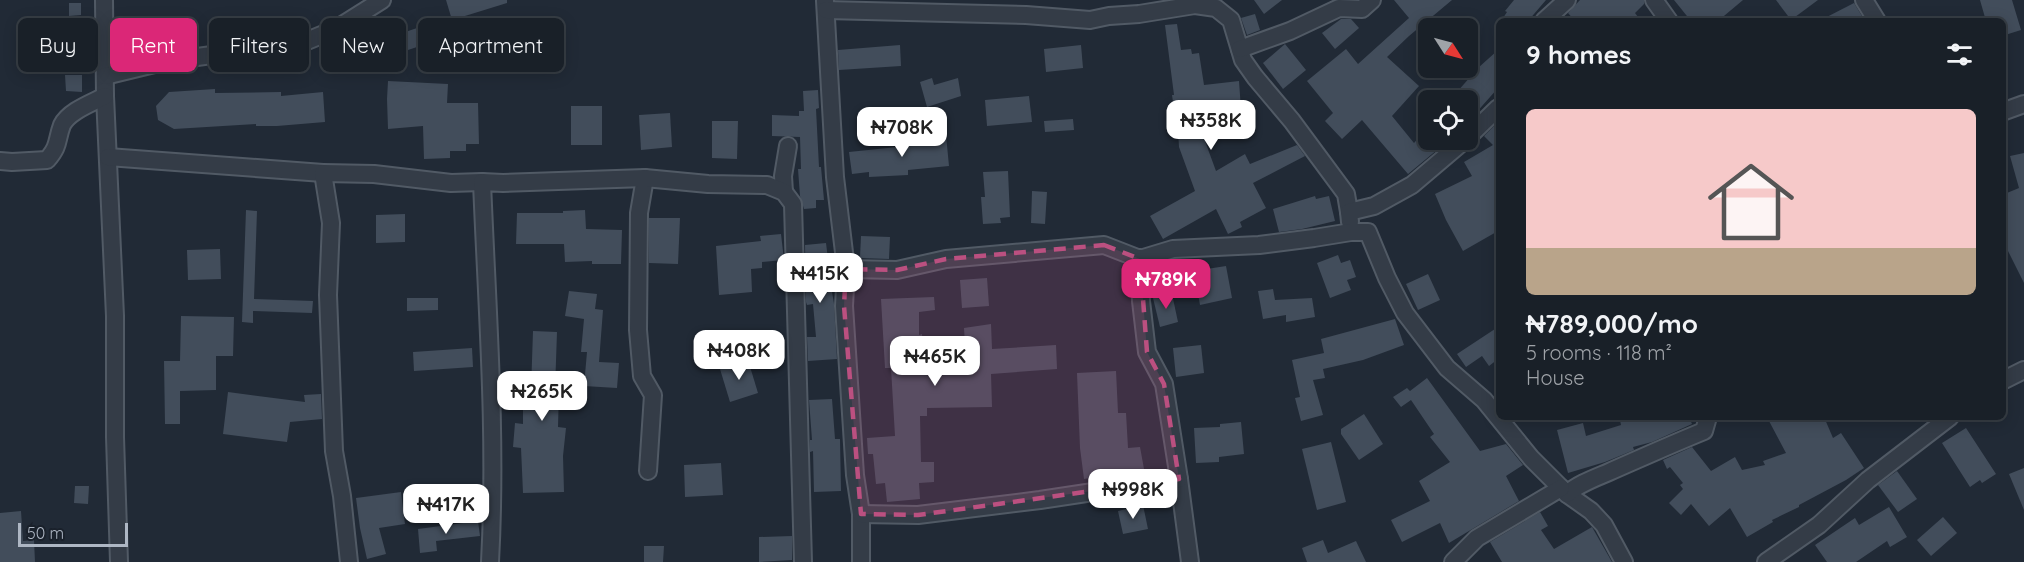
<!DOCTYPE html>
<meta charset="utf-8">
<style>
:root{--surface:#192028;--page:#262d34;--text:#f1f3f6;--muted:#9fa3a8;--line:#373e45;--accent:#db2777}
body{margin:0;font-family:Quicksand,sans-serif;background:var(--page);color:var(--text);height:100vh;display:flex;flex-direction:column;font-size:22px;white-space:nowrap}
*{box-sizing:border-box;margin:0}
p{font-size:20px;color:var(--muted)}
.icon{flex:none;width:33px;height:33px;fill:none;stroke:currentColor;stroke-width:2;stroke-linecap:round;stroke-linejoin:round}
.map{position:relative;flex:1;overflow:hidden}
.details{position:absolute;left:1496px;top:18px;width:510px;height:402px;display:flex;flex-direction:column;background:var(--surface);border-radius:9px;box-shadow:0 3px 15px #0003,0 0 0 2px var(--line)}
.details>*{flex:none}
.hud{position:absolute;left:18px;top:18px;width:570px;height:54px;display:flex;gap:12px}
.needle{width:39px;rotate:126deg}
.tools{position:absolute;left:1418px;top:18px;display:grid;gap:12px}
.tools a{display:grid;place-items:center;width:60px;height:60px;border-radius:9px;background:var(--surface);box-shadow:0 3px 15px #0003,0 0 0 2px var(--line);font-size:30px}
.scale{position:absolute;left:18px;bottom:15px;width:110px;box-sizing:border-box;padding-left:6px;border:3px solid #aeb7c4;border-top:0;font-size:16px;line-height:21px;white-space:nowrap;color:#aeb7c4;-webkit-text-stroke:4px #1a212b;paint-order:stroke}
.price{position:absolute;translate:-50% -51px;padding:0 14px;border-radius:12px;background:#fff;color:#222;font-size:20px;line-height:39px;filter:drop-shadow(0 2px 3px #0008)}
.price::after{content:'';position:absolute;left:50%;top:36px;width:18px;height:14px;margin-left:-9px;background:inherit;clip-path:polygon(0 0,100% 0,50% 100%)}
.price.selected{background:var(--accent);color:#fff}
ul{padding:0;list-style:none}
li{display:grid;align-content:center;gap:12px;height:318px;padding:0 30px}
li+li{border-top:2px solid var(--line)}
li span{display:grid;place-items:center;height:186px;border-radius:9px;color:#555}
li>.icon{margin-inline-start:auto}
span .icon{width:108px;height:108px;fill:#fffc;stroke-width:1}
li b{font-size:26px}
h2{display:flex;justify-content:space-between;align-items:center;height:72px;padding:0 30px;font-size:26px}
.tag{padding:0 21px;border-radius:9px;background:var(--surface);box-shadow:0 3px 15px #0003,0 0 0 2px var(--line);font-size:21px;line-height:54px}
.tag.selected{background:var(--accent);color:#fff}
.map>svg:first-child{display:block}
.building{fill:#424d5b}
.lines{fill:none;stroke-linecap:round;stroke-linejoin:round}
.minor-casing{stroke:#515a65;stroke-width:20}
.minor{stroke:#343c47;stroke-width:16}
.marked{fill:#bb5080;fill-opacity:0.2;stroke:#bb5080;stroke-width:4.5;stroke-dasharray:12 8;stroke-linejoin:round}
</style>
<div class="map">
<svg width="2024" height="562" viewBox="0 0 2024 562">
<rect width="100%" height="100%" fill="#212a36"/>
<g class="building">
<polygon points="446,0 507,0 507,3 452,20"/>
<polygon points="1254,0 1282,0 1264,14"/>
<polygon points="1394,0 1452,0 1409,36 1387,57 1419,86 1392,116 1414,143 1428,127 1428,140 1449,140 1408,174 1362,120 1342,139 1325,121 1333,113 1307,81 1346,49 1358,64 1409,18"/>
<polygon points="1514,0 1546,0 1528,21 1501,21 1507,12 1505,11"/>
<polygon points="1580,0 1644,0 1644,4 1635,13 1641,21 1575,21 1568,13"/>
<polygon points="1674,0 1743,0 1718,21 1691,21"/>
<polygon points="1776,0 1818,0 1791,20"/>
<polygon points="1980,0 2012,0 2021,30 2002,36 2002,21 1986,21"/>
<polygon points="69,3 81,3 81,15 69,16"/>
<polygon points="1854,3 1865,21 1819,21"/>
<polygon points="1255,14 1260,30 1247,35 1241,18"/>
<polygon points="1341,19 1351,19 1359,28 1335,49 1322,33"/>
<polygon points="1177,24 1181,50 1191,49 1192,54 1199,53 1204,85 1239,81 1241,109 1203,113 1206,132 1202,133 1216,171 1245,154 1250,164 1297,145 1305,156 1253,183 1266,208 1240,222 1242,227 1228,234 1216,209 1163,239 1150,216 1195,191 1179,147 1177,115 1175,116 1172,95 1174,95 1165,25"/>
<polygon points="417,28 423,45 375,61 370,44"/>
<polygon points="1285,44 1306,70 1283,89 1263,63"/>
<polygon points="900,45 901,66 839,70 838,50"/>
<polygon points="1081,45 1083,68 1046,72 1044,49"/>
<polygon points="1498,50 1498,88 1467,123 1467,100 1450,100 1478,68"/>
<polygon points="65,75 82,75 82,92 66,91"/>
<polygon points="932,78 934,85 958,78 961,96 927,107 920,82"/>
<polygon points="388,81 448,84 447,103 478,103 479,144 466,144 466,151 450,151 450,158 424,159 423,126 388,129 387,99"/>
<polygon points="215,89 215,93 281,92 281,96 323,92 325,122 277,126 256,126 256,124 174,129 158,120 156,106 169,92"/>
<polygon points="818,90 819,108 816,109 819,167 821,167 824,200 816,200 816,208 804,209 800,196 798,169 801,169 800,137 772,136 772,115 799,116 799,111 804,111 803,91"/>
<polygon points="1029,96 1032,122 987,126 985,100"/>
<rect x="571" y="106" width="31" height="39"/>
<polygon points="670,113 672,147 641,150 639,115"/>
<polygon points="1073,119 1074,130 1045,132 1044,121"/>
<polygon points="712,121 738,121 737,159 712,158"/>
<polygon points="1498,122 1498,231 1463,251 1446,220 1435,194 1472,176 1464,162 1493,145 1484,136"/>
<polygon points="946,135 949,166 908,170 908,175 869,177 869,172 852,174 849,152 916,145 916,139"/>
<polygon points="2024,153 2024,283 2002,239 2002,195 2019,188 2010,156"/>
<polygon points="1008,171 1010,217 1000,218 1001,223 983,224 981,197 985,197 983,172"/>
<polygon points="1032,191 1047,192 1045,224 1031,223"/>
<polygon points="1315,196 1316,199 1329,196 1335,221 1302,229 1279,232 1273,209"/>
<polygon points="246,210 257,211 254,299 313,301 312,313 253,311 253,323 242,322"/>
<polygon points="585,210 586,229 622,230 621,264 592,264 592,261 565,262 564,244 516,244 517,213 563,213 563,211"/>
<polygon points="405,214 405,242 376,243 376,215"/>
<polygon points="649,218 680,218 678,264 649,263"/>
<polygon points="781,234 784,260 762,262 762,268 751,269 752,292 719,295 716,246 761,241 760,236"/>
<polygon points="861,236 890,237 889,259 860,258"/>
<polygon points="826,243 829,267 828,267 834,304 837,359 808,361 807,337 816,337 813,304 807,305 806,302 805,245"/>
<polygon points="220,249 221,279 188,280 187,250"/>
<polygon points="1338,255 1341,263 1350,260 1356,277 1347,280 1351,290 1330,298 1317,263"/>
<polygon points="1226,266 1232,298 1200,305 1194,271"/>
<polygon points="1428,274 1440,300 1418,310 1406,284"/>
<polygon points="987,278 989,306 962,308 960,280"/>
<polygon points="1273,289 1275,300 1312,298 1315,317 1286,322 1286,315 1263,319 1258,291"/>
<polygon points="569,291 597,294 595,309 603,310 599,362 619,363 617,388 584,386 587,352 581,352 584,319 565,316"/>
<polygon points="1172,294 1178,322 1160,327 1153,298"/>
<polygon points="934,297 935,310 919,312 919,335 922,334 923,347 965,344 964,328 991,324 992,349 1056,345 1057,369 991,374 992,407 927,408 927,416 920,416 921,462 934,462 934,482 919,483 920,499 887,502 885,483 876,484 873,454 868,454 867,438 895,436 891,368 885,368 881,299"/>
<polygon points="407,298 438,298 438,310 407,311"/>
<polygon points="181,316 234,317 233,356 216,356 216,390 180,391 180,424 165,424 164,361 180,361"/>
<polygon points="1395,319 1404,345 1363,360 1323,369 1325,378 1313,380 1323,415 1301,421 1295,398 1300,397 1292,360 1324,353 1321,339"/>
<polygon points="1498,327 1498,359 1489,366 1482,356 1466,367 1457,354"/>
<polygon points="533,331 557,332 555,390 559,390 558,427 566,428 563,456 564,492 523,493 521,448 513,447 515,423 523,424 523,390 531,390"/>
<polygon points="1201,345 1204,373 1176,377 1173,348"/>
<polygon points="472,348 473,367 414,371 413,352"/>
<polygon points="748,360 758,393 730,402 720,369"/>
<polygon points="1116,371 1118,413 1126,413 1128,448 1140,447 1144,469 1084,479 1080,448 1077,373"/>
<polygon points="1427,378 1480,451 1506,444 1523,465 1506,476 1519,501 1449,543 1440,523 1402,542 1391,520 1430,501 1419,481 1450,462 1430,437 1434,434 1411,400 1401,407 1393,397 1407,388 1410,391"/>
<polygon points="228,392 305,402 304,395 321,394 322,419 290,422 287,442 223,434"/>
<polygon points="832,399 835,439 840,439 841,491 814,492 813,451 810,452 810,440 812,440 809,400"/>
<polygon points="1364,414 1383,444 1359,460 1341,434 1341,429"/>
<polygon points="1631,417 1689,417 1692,424 1652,442 1633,447 1634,450 1605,462 1568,473 1557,430 1583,423 1586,436 1621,425 1620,420"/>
<polygon points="1777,417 1824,417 1833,438 1841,433 1864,468 1846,480 1799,505 1799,507 1772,520 1773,522 1747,537 1730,508 1709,526 1691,504 1681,515 1669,503 1683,489 1680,485 1683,483 1670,467 1667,469 1663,460 1692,447 1711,471 1735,457 1742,470 1765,465 1763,461 1786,453 1769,421"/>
<polygon points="1241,422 1244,454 1219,457 1219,462 1196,463 1194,428 1220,427 1220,424"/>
<polygon points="1966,428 1996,474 1982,483 1980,480 1970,487 1942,443"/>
<polygon points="1331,442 1346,502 1317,510 1302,449"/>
<polygon points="721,463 723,495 685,497 684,465"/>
<polygon points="2024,468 2024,510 2009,474"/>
<polygon points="1897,471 1917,499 1898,512 1878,485"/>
<polygon points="75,486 89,486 88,504 74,503"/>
<polygon points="401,492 405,524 379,528 386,554 367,559 360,528 356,498"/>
<polygon points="1143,505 1148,529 1123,534 1118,511"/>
<polygon points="1889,507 1907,537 1890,547 1887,541 1856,562 1827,562 1815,545 1855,518 1859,525"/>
<polygon points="21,511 23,541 34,540 35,562 0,562 0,513"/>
<polygon points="1540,512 1548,526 1541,530 1554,549 1592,527 1612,562 1502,562 1490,542"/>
<polygon points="1943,517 1957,533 1931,556 1917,540"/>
<polygon points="478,521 480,536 436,541 437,551 420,553 418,529"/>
<polygon points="792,536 792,560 759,562 759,537"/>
<polygon points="1323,540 1328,553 1356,541 1366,562 1307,562 1302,548"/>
<polygon points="644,546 664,546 663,562 644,562"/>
</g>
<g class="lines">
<g class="minor-casing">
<g id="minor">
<polyline points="104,0 105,96 115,316 115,437 119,562"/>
<polyline points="1654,0 1669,21"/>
<polyline points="1864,0 1877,21"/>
<polyline points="825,1 835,177 846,269 844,306 855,475 861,514 861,562"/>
<polyline points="826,10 1026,15 1090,20 1109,16 1139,14 1195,5 1216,8 1231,20 1243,60 1255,77 1292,121 1346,194 1349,212"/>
<polyline points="1544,21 1567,0"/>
<polyline points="1240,49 1290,31 1339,8 1362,9 1372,0"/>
<polyline points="105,76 167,61 302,43 336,29 382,0"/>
<polyline points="2002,112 2024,104"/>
<polyline points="1467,138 1498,108"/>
<polyline points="108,157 323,173"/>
<path d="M0,161L12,162L47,160C60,145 56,141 62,125C69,111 92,103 105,96"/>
<polyline points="645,178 639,213 638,330 642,376 653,395 648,471"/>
<polyline points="784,192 783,176 788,146"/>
<polyline points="1350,222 1349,212 1374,206 1412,185 1465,140"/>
<polyline points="1140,259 1141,301 1147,352 1164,384 1179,479 1190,562"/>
<polyline points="846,269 897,270 946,259 1104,245 1140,259 1173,249 1259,245 1314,238 1351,232 1368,232 1387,278 1405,313 1447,368 1484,400 1531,458 1567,494 1591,511 1604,525 1624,562"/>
<polyline points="2002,381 2024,370"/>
<path d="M1567,494C1578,484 1595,478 1609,472C1641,458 1672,444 1704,431L1708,417"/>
<polyline points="861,514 918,515 1040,500 1179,479"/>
<polyline points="349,562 342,496 334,451 328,295 331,223 323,173 374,174 451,183 482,182"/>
<path d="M490,562C497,435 487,308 482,182L503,183L645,178L708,184L767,185L784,192L793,204L803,562"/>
<polyline points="1453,562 1477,538 1561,488"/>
<polyline points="1766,562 1819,525 1868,480 1950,417"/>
</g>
</g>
<use href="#minor" class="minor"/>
</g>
<path class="marked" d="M1104,245L1140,259L1147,352L1164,384L1179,479L918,515L861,514L844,306L846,269L897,270L946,259Z"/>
</svg>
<div class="tools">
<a><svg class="needle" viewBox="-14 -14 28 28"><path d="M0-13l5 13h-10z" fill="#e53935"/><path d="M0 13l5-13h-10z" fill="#9fa3a8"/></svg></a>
<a><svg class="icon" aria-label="locate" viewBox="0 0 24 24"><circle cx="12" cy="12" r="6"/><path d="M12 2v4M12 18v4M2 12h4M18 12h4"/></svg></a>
</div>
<div class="scale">50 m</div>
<b class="price" style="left:1211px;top:151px">₦358K</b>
<b class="price" style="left:902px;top:158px">₦708K</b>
<b class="price" style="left:820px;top:304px">₦415K</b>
<b class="price selected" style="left:1166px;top:310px">₦789K</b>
<b class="price" style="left:739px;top:381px">₦408K</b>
<b class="price" style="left:935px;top:387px">₦465K</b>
<b class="price" style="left:542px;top:422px">₦265K</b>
<b class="price" style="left:1133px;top:520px">₦998K</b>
<b class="price" style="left:446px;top:535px">₦417K</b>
<div class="hud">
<a class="tag">Buy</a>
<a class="tag selected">Rent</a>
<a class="tag">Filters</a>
<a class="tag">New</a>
<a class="tag">Apartment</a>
</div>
<section class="details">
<h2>9 homes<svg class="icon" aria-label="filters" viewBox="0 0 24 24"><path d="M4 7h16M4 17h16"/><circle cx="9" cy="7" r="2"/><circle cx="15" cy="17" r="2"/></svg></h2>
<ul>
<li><span style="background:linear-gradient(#f6c9c9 75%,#b9a48a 0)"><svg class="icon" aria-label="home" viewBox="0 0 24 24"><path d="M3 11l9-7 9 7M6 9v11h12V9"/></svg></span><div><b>₦789,000/mo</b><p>5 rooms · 118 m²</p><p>House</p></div></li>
</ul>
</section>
</div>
